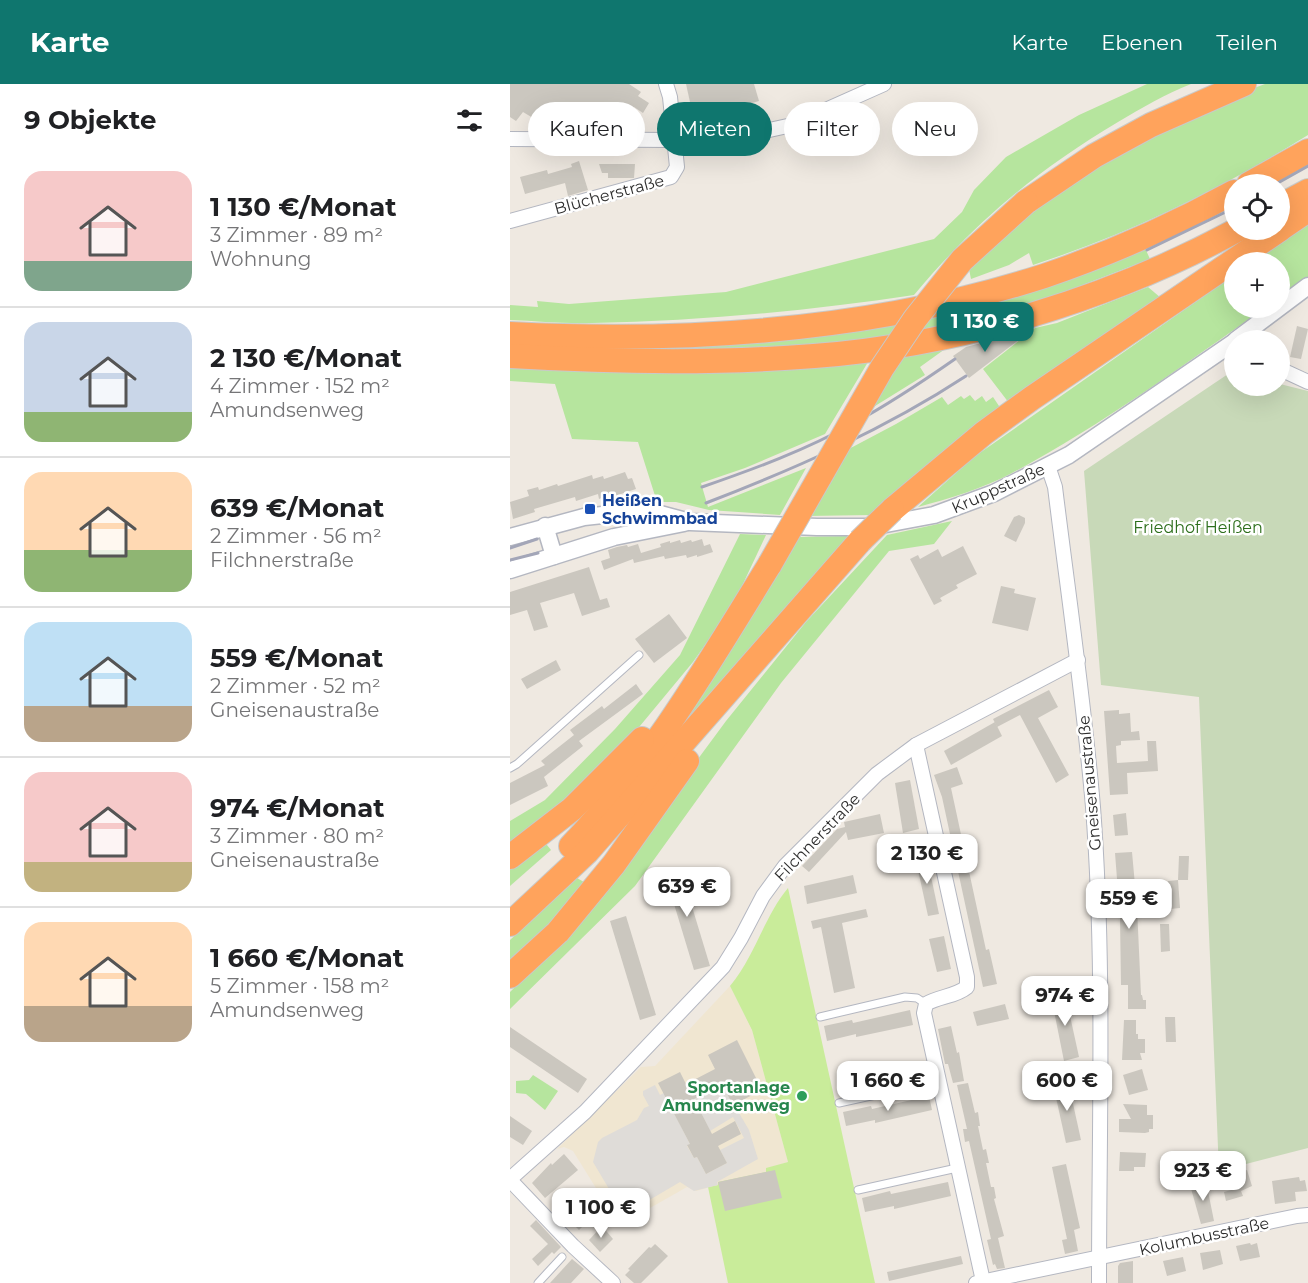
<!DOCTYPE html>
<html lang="de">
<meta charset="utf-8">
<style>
:root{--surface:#fff;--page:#f2f2f2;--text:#202124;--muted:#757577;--line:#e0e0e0;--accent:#0f766e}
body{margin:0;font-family:Montserrat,sans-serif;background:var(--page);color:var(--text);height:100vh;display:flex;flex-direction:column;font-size:22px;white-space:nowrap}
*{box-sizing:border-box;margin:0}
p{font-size:20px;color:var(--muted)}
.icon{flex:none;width:33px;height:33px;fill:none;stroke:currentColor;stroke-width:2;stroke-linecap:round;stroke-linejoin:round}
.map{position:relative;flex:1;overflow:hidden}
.details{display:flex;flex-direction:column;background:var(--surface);width:510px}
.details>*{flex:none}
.hud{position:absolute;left:18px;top:18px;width:570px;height:54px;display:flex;gap:12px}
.tools{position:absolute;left:714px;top:90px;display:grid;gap:12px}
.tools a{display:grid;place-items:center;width:66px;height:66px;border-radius:50%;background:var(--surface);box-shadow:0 6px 24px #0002;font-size:30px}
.price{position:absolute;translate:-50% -51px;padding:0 14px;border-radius:12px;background:#fff;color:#222;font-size:20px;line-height:39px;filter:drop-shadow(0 2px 3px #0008)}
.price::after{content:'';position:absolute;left:50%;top:36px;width:18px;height:14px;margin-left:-9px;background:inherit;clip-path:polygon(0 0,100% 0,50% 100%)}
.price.active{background:var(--accent);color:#fff}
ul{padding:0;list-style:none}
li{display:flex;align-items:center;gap:18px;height:150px;padding:0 24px}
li+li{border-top:2px solid var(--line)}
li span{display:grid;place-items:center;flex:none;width:168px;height:120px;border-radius:18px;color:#555}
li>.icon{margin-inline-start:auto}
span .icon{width:72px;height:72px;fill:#fffc;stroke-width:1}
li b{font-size:26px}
h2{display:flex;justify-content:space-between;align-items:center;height:72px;padding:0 24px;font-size:26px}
.pill{padding:0 21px;border-radius:27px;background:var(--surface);box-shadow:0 6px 24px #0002;font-size:21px;line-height:54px}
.pill.active{background:var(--accent);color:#fff}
header{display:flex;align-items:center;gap:36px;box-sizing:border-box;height:84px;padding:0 30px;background:var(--accent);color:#fff}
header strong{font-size:28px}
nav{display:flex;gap:33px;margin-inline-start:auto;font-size:21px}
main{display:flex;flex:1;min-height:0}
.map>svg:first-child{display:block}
.education{fill:#f0e6d1}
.green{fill:#b6e59e}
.cemetery{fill:#c8d9b8}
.pitch{fill:#c9ec9a}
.plaza{fill:#dfdcd8}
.building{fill:#cbc7bf}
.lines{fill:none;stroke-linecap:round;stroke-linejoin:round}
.service-casing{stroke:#b4b7c1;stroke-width:9}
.minor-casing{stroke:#b4b7c1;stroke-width:16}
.tertiary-casing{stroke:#b4b7c1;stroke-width:19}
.motorway-casing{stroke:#c9c9c9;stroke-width:26}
.service{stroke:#fff;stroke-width:7}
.minor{stroke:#fff;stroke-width:14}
.tertiary{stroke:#fff;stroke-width:16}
.motorway{stroke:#ffa35c;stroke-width:24}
.rail{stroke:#a3a6b8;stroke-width:3}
.motorway-bridge-casing{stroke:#c9c9c9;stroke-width:26;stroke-linecap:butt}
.motorway-bridge{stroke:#ffa35c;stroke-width:24}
.transit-dot{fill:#1a4fb4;stroke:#fff;stroke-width:2}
.leisure-dot{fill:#2e9e5b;stroke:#fff;stroke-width:2}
.labels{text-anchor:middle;stroke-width:5;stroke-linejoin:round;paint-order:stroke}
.street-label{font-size:16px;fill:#2e2e2e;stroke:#fff}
.transit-label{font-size:16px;font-weight:bold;fill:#164399;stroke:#fff;text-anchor:start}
.park-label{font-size:16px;fill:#2c6e1b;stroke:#fff}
.leisure-label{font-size:16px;font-weight:bold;fill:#27864d;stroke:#fff;text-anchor:end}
</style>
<header>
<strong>Karte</strong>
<nav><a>Karte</a><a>Ebenen</a><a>Teilen</a></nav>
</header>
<main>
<section class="details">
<h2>9 Objekte<svg class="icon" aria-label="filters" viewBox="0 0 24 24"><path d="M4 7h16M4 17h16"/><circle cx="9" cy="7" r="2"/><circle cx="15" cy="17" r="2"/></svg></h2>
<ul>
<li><span style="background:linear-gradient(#f6c9c9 75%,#7fa58c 0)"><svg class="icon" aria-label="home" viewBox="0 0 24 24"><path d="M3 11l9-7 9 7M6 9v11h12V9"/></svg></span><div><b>1 130 €/Monat</b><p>3 Zimmer · 89 m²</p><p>Wohnung</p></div></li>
<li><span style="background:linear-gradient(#c9d6e8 75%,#8fb573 0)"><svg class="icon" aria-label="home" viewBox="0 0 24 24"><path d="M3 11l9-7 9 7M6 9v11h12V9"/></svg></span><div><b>2 130 €/Monat</b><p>4 Zimmer · 152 m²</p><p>Amundsenweg</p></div></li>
<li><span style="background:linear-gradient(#ffd9b3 65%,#8fb573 0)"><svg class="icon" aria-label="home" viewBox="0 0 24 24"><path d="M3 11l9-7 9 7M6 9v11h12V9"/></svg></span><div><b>639 €/Monat</b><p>2 Zimmer · 56 m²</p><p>Filchnerstraße</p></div></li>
<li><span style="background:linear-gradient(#bfe0f5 70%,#b9a48a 0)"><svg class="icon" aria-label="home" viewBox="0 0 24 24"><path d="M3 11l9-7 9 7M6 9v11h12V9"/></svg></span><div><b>559 €/Monat</b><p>2 Zimmer · 52 m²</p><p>Gneisenaustraße</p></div></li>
<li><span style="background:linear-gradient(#f6c9c9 75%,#c2b280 0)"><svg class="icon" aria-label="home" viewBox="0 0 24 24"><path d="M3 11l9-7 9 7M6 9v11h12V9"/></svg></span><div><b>974 €/Monat</b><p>3 Zimmer · 80 m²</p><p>Gneisenaustraße</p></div></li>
<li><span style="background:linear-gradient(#ffd9b3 70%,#b9a48a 0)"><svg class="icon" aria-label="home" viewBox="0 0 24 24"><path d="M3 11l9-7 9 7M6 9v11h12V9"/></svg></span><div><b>1 660 €/Monat</b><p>5 Zimmer · 158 m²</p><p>Amundsenweg</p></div></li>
</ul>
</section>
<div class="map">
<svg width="798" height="1199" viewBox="0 0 798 1199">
<rect width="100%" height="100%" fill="#efe9e1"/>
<polygon class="education" points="220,902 242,946 278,1078 256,1085 257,1088 186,1107 177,1103 117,1137 102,1126 94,1117 63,1067 54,1063 47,1065 131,983 145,982"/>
<g class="green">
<path d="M637,0H681C655,10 632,24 608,38C526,87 466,137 404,211C297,227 190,237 82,239C55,240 27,237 0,236V221L28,223L27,217L59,220L216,208L424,155L452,128L464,106L496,73L569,31Z"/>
<path d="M755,0H798V51C711,105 621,149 523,181L519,169L499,181L461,195L459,185L527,122L616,60L717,14Z"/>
<polygon points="798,141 798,193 770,213 770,178 742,178"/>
<polygon points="634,162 640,175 544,212 465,234 462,220"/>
<path d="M724,191V224H755C673,281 591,342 502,389C474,404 438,415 408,423L464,373Z"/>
<polygon points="638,203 651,214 499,319 473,285 525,244 547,239"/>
<path d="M452,222L456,237C376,254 296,265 214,267C172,268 129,265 86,265Z"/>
<polygon points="435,265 410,283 415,291 357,327 391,273"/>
<polygon points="358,278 315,350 235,384 191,399 198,423 296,384 270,431 199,426 166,418 147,418 128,358 62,355 45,300 0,297 0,283 115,289 220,288"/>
<polygon points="460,311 465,317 472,312 476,318 483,313 491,325 362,431 297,432 335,367 386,340 432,313 438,321 451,312 454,315"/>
<polygon points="442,437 424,460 379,467 271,599 125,802 0,925 0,908 58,851 216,637 296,538 377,451"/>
<polygon points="230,450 256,451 223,521 183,578 120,654 52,720 0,761 0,737 35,716 105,645 170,571"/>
<polygon points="339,452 168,654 162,651 287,453"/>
<polygon points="32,755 41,766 0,802 0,780"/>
<polygon points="67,794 79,801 0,885 0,856"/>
<polygon points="23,991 48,1007 35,1026 16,1010 6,1009 6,997 19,996"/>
</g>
<polygon class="cemetery" points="721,288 724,289 724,302 770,302 770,300 798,307 798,1064 709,1087 689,613 591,601 574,387"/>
<path class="pitch" d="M278,804L365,1199H218L198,1103L208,1101V1098L256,1088V1084L278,1078L242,946L220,902C245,872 254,833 278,804Z"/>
<polygon class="plaza" points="212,1000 239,1046 248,1075 207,1098 208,1101 184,1107 170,1098 131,1121 120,1122 110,1120 105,1115 83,1078 88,1058 92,1054 127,1036 134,1024 139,1022 133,1011 133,1007 145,1001 150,1011 154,1009 180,1060 177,1062 184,1074 187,1073 196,1090 217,1079 210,1066 234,1054 223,1033 200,1047 184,1015"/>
<g class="building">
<polygon points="0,0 119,0 131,8 128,12 139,19 133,29 124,23 114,38 100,29 94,39 84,32 81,35 71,29 65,38 54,31 52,35 42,28 36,37 25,30 23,34 13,28 6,37 0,33"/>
<polygon points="176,0 244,0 249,17 184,36"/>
<polygon points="69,77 78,106 58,112 55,99 15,110 10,93 37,86 38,90 62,83 61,80"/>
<polygon points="89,80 125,80 124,94 98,94 98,89 92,89"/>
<polygon points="787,242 798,245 791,275 780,273"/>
<polygon points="523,245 459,294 443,272 456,263"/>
<polygon points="115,388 118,395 122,394 126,405 99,414 99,411 89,415 88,410 66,417 65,413 24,425 25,428 3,435 0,418 19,412 17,406 28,403 29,406 47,400 48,402 82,391 83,395 93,392 94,395"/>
<polygon points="509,431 515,434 515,439 506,458 494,452 504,433"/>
<polygon points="192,455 194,462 200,460 203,468 187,473 187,471 177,474 176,471 155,475 154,472 124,479 123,475 94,486 91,477 100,474 98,466 107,463 117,461 118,463 128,460 131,469 151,463 150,460 160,457 160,459 170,456 171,459 181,456 182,458"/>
<polygon points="453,462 467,490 446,501 448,504 430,514 432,517 424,521 400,475 408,471 410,475 428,465 432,473"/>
<polygon points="79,483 90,516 97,514 100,523 72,532 64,509 30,519 38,543 24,547 17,526 0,531 0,508"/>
<polygon points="491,502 505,505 504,509 526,514 518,547 482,539"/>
<polygon points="159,530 177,554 144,579 125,555"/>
<polygon points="46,576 51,586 17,605 11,595"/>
<polygon points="126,600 133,610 69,657 73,662 34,693 38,702 0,721 0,699 35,681 31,677 64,651 60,646 92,622 94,625"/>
<polygon points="539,606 548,623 528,634 559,691 546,699 510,631 487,643 483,635"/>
<polygon points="609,626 609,630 620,629 621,648 629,647 630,656 611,657 611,661 606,662 607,679 638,677 637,657 646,657 648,687 617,689 618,710 600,711 594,627"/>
<polygon points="485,638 492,652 441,681 434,667"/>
<polygon points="447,683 453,700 441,704 476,866 479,865 487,900 473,903 432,713 424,691"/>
<polygon points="400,696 409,745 393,749 385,699"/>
<polygon points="616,729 618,751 605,752 603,731"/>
<polygon points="370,730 374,749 338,756 336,748 299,788 292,782 327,745 335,743 334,738"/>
<polygon points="622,768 627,823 631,911 632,911 633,916 636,916 636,925 618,925 618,901 611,901 610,834 605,769"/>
<polygon points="416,769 429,830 418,832 405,772"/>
<polygon points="669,772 679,772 678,796 668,796"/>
<polygon points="170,783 200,882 184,886 154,787"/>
<polygon points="343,791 347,809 297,820 294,802"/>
<polygon points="668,796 670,824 660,825 658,797"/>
<polygon points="356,825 358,833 332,839 345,904 324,909 311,843 303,845 301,837"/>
<polygon points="116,832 146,931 130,936 100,837"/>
<polygon points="650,840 659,840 660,867 651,868"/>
<polygon points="434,852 441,885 427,888 419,855"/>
<polygon points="555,909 569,973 554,977 541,912"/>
<polygon points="495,920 499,935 467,942 463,928"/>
<polygon points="400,926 403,941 346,953 346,950 317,957 314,942 342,936 343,939"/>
<polygon points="655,933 665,933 666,958 656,958"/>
<polygon points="614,936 626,936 626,950 628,950 628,955 635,955 635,969 630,969 632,976 612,976"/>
<polygon points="441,942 447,969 449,968 454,997 443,999 438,980 435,980 428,945"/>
<polygon points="0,943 77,995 68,1009 0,963"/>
<polygon points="227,956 252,1006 223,1021 212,1000 184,1015 202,1050 225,1037 231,1050 208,1062 217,1079 196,1090 187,1073 184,1074 177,1061 180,1060 148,999 170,988 176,1000 205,985 198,971"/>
<polygon points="632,985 638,1006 619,1011 613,991"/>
<polygon points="558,997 571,1056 556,1059 543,1000"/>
<polygon points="458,999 465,1029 468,1028 470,1042 468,1042 473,1066 476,1065 479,1079 476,1079 481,1103 484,1103 486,1114 484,1115 494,1152 488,1154 495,1184 487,1185 485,1180 483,1181 477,1156 481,1155 459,1057 455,1058 453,1045 457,1045 447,1001"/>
<polygon points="419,1012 422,1026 365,1039 365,1036 336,1042 333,1028 361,1022 362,1025"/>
<polygon points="613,1020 637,1021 637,1031 643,1031 643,1045 639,1045 639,1048 635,1049 609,1048 609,1035 621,1035"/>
<polygon points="0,1032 22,1047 13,1061 0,1053"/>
<polygon points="610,1068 636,1069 635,1083 624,1083 624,1087 609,1087"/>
<polygon points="54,1070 68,1086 35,1114 22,1099 41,1079 42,1081"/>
<polygon points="556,1080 570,1144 564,1146 568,1167 555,1170 552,1156 557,1155 542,1083"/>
<polygon points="265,1086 272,1114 215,1127 208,1098"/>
<polygon points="737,1086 742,1102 731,1107 733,1112 716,1117 714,1108 728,1104 725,1089"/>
<polygon points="789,1093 790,1097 795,1096 797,1107 785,1108 786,1117 765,1120 762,1097"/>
<polygon points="696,1097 704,1137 691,1140 680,1101"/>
<polygon points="438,1098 441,1112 384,1125 384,1122 355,1128 352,1114 380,1107 381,1110"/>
<polygon points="71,1125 81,1134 69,1146 60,1137"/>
<polygon points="26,1136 51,1163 44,1170 42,1168 28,1182 22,1175 38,1160 20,1142"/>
<polygon points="92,1142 103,1155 90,1168 79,1156"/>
<polygon points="740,1159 741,1161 747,1159 750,1173 730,1177 726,1162"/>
<polygon points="145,1160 158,1172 131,1199 124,1199 115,1191 120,1186 118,1185 139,1163 141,1164"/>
<polygon points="710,1166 713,1180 693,1186 690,1169"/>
<polygon points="451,1172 453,1180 379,1197 377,1188"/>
<polygon points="673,1173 676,1187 657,1192 653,1177"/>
<polygon points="62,1175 74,1185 61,1199 40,1199"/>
<polygon points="623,1177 623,1199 608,1199 608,1182 610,1179"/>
</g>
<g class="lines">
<g class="service-casing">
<g id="service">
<polyline points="0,684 7,680 129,571"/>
<polyline points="310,933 395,913 407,914 416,920"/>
<polyline points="329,1019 429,997"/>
<polyline points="348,1106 447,1084"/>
<polyline points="28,1199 52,1173"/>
</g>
</g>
<g class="minor-casing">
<g id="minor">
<polyline points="0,55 164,56 191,58 223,54 282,41 374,0"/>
<polyline points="0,137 161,93 167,83 160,13 156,0"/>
<polyline points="770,285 798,298"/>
<path d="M538,382L545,403C558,509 574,616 583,723C595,881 589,1040 589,1199"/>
<path d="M406,661L457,893V903C445,913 429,912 416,920L414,929L473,1197"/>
<polyline points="0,1095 75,1028 213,883 231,854 253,812 275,782 367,690 406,661 568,576"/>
<polyline points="0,1096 63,1162 103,1199"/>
<polyline points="466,1199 787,1132 798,1131"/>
</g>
</g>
<g class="tertiary-casing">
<g id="tertiary">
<polyline points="726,256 798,202"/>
<polyline points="35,442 44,472"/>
<polyline points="0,453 74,433 111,429 150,430 180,438 307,443 360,443 424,431 484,409 559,371 724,258"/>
<polyline points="0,486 104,453 174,439"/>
</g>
</g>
<g class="motorway-casing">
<g id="motorway">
<polyline points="739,100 798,67"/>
<polyline points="516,118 584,72 641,41 734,0"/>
<polyline points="770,122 798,107"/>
<polyline points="770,145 798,126"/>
<path d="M0,250C178,259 364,247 534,192C599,170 664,141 724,108"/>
<path d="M0,272C101,278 203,280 304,272C449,261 600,215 727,146"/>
<polyline points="382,426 474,349 522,314 769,146"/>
<path d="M61,762C141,679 200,577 260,480"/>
<polyline points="0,773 62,725 132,655"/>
<polyline points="0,840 77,768 350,457"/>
<polyline points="0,892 48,848 104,780 177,677"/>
</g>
</g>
<use href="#service" class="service"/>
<use href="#minor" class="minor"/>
<use href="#tertiary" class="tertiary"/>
<use href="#motorway" class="motorway"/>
<g class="rail">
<polyline points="766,100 798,82"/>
<polyline points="637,166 724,124"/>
<path d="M192,403C244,385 296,366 344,339C379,320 412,298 445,275"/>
<path d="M196,419C287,384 375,345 456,292"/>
<polyline points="0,464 27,455"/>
<polyline points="0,476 28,469"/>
</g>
<g class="motorway-bridge-casing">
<g id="motorway-bridge">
<polyline points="350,457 382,426"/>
<polyline points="260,480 372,284 405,235 452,176 516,118"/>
</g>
</g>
<use href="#motorway-bridge" class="motorway-bridge"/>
</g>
<rect class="transit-dot" x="74" y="419" width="12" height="12" rx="3"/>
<circle class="leisure-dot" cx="292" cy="1012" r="6"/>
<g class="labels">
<g class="street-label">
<text transform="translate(99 110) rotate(-15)" y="6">Blücherstraße</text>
<text transform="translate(488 404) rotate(-24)" y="6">Kruppstraße</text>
<text transform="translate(579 699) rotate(-95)" y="6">Gneisenaustraße</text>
<text transform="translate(307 753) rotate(-46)" y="6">Filchnerstraße</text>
<text transform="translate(694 1152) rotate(-12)" y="6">Kolumbusstraße</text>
</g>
<g class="transit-label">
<text x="92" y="422">Heißen<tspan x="92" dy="18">Schwimmbad</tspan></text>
</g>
<g class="park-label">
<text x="688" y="449">Friedhof Heißen</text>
</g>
<g class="leisure-label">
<text x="280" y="1009">Sportanlage<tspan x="280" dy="18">Amundsenweg</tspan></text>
</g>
</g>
</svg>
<div class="tools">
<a><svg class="icon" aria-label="locate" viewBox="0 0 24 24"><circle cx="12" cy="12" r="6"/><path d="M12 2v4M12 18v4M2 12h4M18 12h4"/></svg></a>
<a>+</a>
<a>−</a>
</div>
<b class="price active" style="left:475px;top:269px">1 130 €</b>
<b class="price" style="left:417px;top:801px">2 130 €</b>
<b class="price" style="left:177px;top:834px">639 €</b>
<b class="price" style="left:619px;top:846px">559 €</b>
<b class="price" style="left:555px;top:943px">974 €</b>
<b class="price" style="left:378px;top:1028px">1 660 €</b>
<b class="price" style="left:557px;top:1028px">600 €</b>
<b class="price" style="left:693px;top:1118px">923 €</b>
<b class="price" style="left:91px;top:1155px">1 100 €</b>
<div class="hud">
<a class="pill">Kaufen</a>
<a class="pill active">Mieten</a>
<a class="pill">Filter</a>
<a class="pill">Neu</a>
</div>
</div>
</main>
